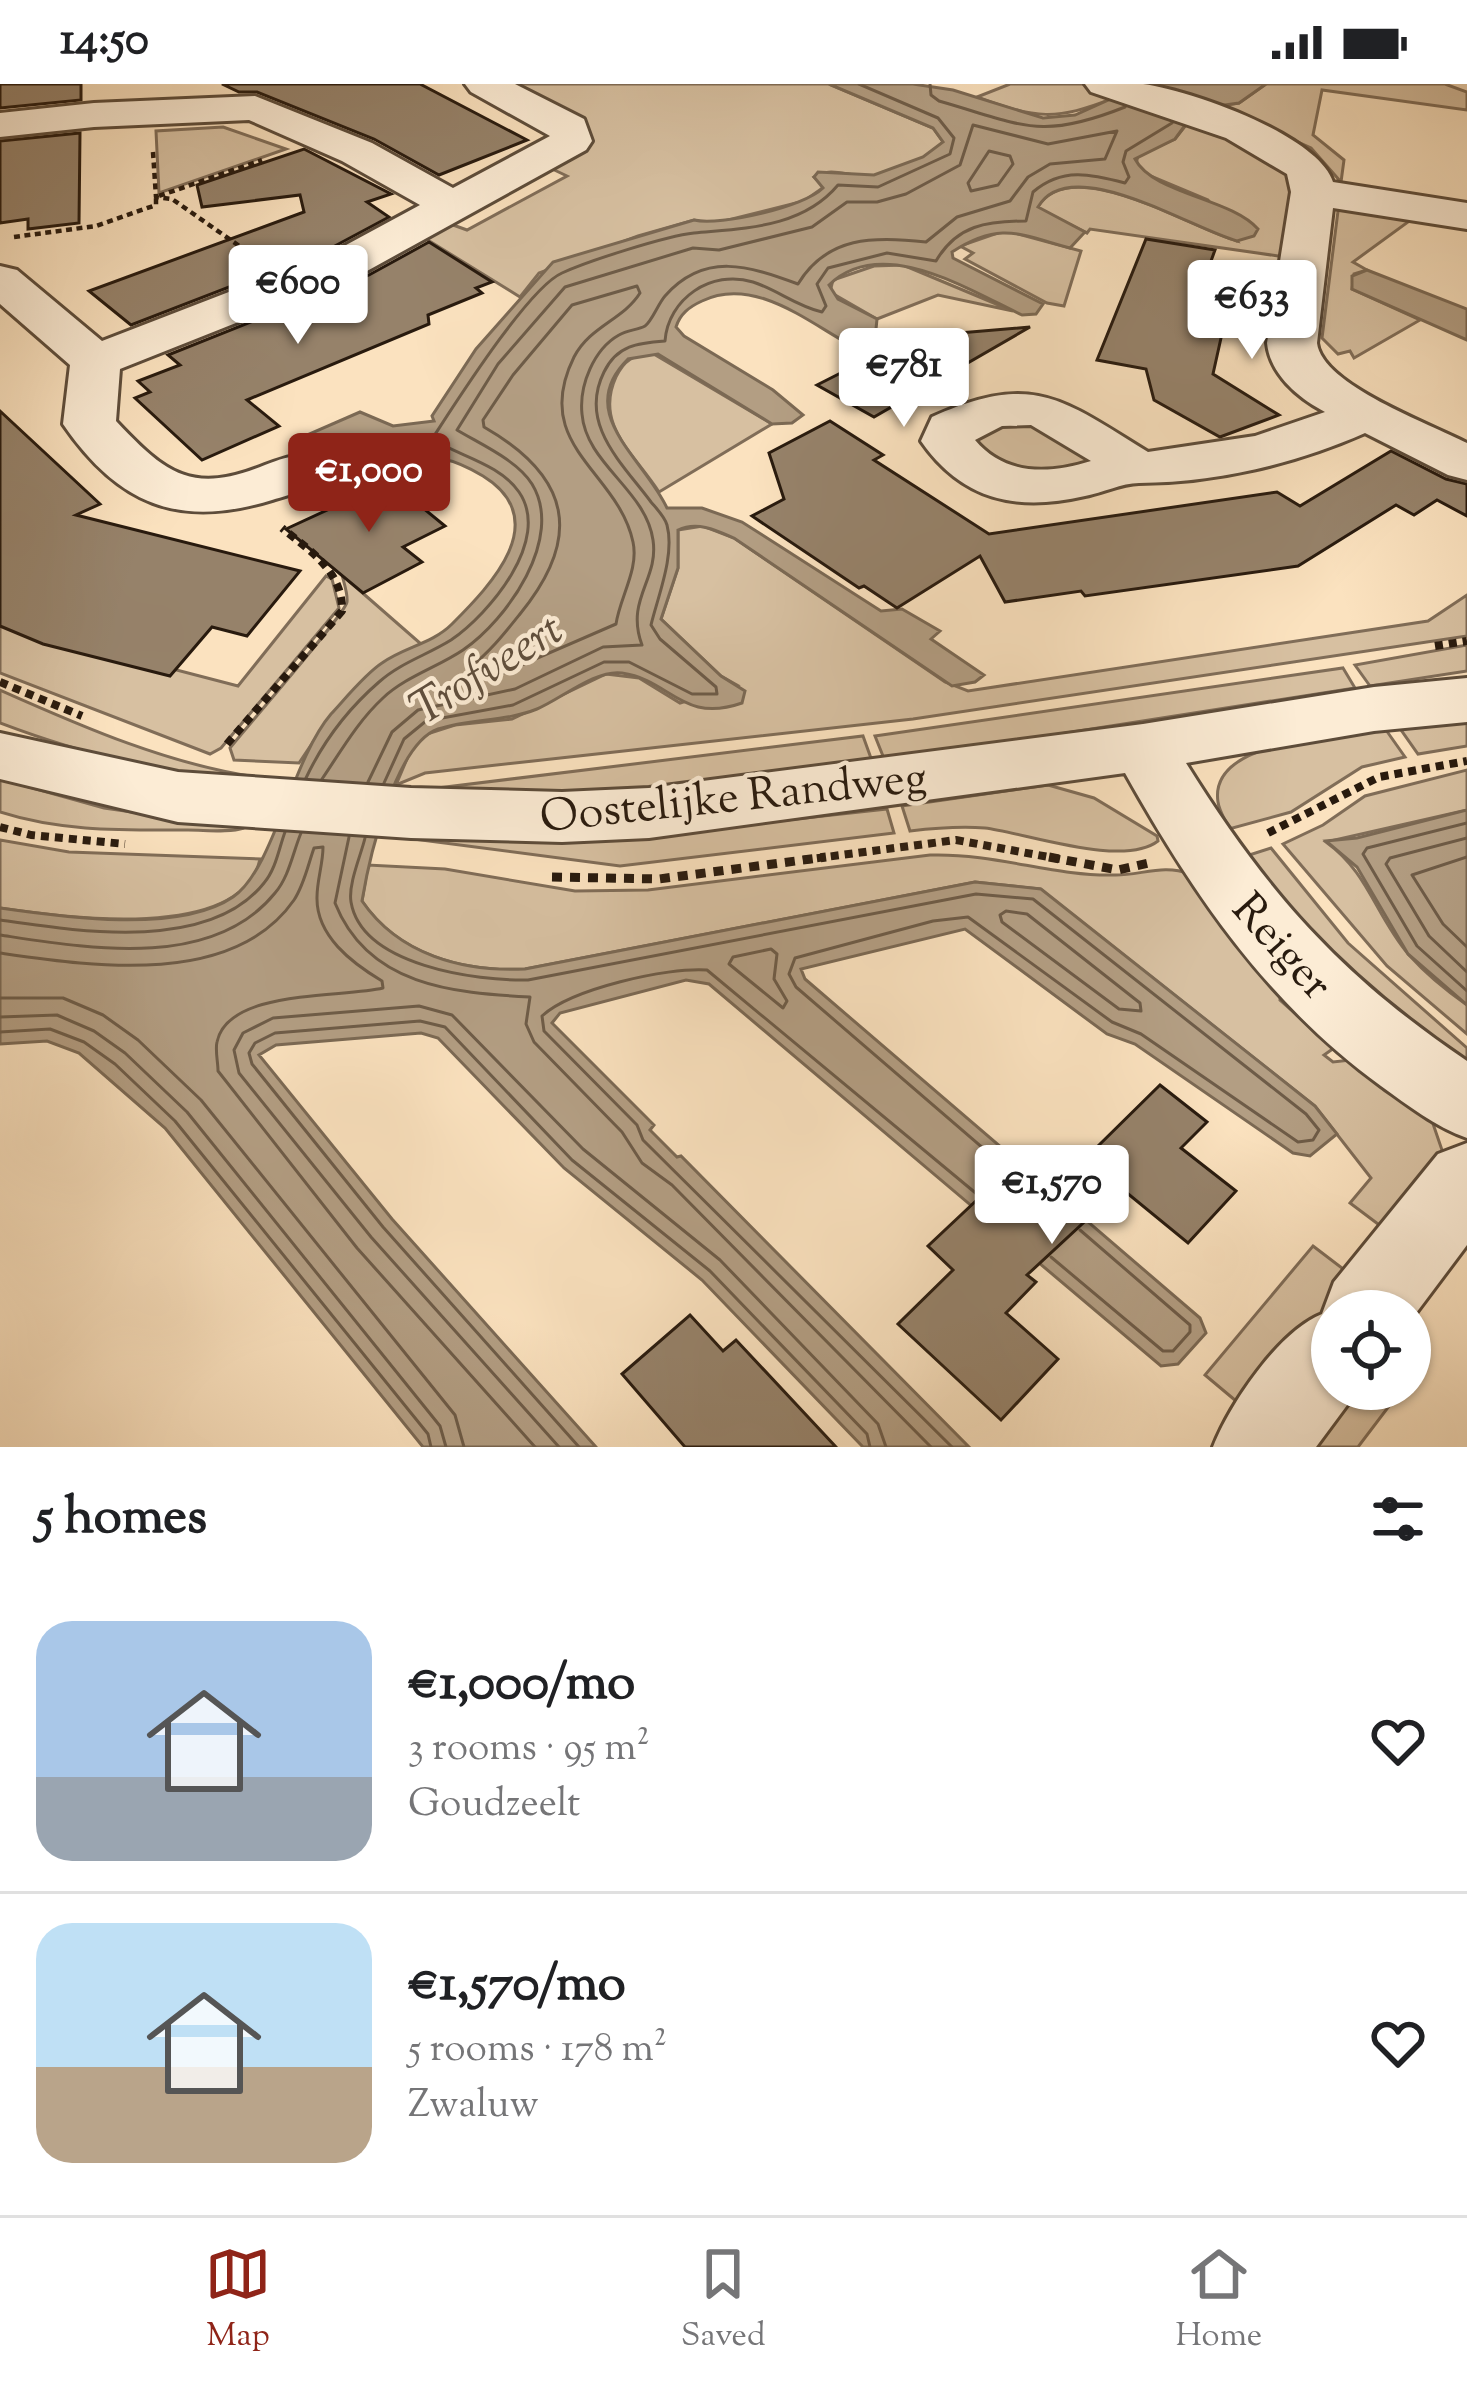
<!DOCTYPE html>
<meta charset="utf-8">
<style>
:root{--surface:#fff;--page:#f2f2f2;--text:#202124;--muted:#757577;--line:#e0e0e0;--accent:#8f2418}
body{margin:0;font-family:"Sorts Mill Goudy",serif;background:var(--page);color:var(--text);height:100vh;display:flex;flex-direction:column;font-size:45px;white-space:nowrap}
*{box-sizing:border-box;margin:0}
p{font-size:39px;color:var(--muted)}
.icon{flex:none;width:66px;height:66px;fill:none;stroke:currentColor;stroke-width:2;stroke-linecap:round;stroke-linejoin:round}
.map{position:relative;height:1363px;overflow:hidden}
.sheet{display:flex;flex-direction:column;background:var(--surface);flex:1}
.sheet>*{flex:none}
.controls{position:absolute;left:1311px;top:1206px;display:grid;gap:24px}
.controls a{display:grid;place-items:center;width:120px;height:120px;border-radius:50%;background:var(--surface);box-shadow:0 3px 9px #0004;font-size:60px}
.price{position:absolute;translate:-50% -102px;padding:0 27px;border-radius:12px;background:#fff;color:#222;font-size:39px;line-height:78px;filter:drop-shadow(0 3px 6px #0008)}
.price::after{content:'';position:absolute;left:50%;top:72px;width:36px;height:27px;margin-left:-18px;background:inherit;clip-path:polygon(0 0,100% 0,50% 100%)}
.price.active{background:var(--accent);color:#fff}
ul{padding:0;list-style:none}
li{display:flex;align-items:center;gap:36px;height:300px;padding:0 36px}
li+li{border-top:3px solid var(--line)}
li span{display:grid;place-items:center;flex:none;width:336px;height:240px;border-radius:36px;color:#555}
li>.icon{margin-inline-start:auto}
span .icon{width:144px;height:144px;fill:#fffc;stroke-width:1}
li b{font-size:51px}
h2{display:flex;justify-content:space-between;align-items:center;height:144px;padding:0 36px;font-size:51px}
.status{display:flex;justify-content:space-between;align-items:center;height:84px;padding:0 60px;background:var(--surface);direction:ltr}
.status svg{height:33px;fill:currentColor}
.menu{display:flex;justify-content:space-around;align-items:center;height:168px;border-top:3px solid var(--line);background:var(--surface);font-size:33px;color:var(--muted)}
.menu a{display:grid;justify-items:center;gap:6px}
.menu .active{color:var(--accent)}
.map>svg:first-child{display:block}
.green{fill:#d7c0a1;stroke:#806d58;stroke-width:3}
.water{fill:#b39e83;stroke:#7b6954;stroke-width:3}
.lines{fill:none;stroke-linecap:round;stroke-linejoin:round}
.shore{stroke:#6e5c48;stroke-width:3}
.building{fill:#96826a;stroke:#281a0e;stroke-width:3}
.minor-casing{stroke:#5d4c3a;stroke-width:6}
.path-far2{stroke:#281a0e;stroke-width:4.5;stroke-dasharray:6 4.5;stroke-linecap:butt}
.path-far1{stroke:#281a0e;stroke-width:8;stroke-dasharray:8 6;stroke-linecap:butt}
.path{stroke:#281a0e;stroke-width:9;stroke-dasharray:10 8;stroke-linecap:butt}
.minor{fill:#fcecd5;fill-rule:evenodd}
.labels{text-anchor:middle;stroke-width:9;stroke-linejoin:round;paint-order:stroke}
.street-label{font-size:45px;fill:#281a0e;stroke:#fcecd5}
.water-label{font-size:48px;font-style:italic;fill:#604f3d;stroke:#fcecd5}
</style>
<div class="status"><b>14:50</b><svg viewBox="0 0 49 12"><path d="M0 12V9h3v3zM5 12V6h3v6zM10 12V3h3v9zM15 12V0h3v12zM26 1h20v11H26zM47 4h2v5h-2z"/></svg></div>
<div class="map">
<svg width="1467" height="1363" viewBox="0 0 1467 1363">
<rect width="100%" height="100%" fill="#fbe2bf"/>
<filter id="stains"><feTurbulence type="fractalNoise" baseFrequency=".00167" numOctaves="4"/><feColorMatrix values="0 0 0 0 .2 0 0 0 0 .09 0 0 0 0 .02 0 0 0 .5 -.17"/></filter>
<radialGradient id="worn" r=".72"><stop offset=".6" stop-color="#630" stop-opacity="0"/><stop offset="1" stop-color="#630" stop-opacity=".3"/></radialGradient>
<g class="green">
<path d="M502,0H829L933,44L943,58C926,76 887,94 862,92C843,91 832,83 814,93L824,103L804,117L712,140L694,136L638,152L539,189L520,213L418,150L442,137L467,146L567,92L546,82L572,69Z"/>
<path d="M1010,0H1084L1114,14C1056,37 1036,35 977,13Z"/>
<polygon points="1266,0 1445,0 1467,8 1467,26 1322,6 1313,51 1344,76 1341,98 1311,64 1218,22 1239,19"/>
<path d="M1186,41L1262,64L1295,92L1285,173L1090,145L1087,149L1037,124C1070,67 1190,144 1237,157L1208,116L1148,91L1136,81L1138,71L1175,55Z"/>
<polygon points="223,43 286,65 159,109 156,47"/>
<polygon points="1346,124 1419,130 1353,178 1367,186 1354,190 1352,205 1420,236 1354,274 1350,267 1338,270 1322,254 1338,127"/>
<polygon points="1012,144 1011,148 1081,167 1064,222 1047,219 965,175 973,169 960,162"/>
<polygon points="903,181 1013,227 938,211 877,235 830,208 833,196 874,182"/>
<path d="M652,269L772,340L659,408C634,369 594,341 616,293C624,276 633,271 652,269Z"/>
<polygon points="1017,331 1087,369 1087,375 1080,383 1012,390 965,352"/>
<polygon points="703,442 734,454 945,598 968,607 1428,537 1467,511 1467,552 913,635 425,689 396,701 412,663 427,650 455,641 512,635 606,590 639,594 680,619 737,601 721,592 661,535 678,484 678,446"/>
<path d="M342,491L421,560L331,631L299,679L234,676L230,664C245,645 346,529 347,518C348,510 344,499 342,491Z"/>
<polygon points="326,492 332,495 339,524 221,664 210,670 0,589 0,540 238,602"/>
<polygon points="1467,561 1467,587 1370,602 1355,581"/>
<polygon points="1343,584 1355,604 885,677 875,652"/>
<path d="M0,606C83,643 172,682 263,694C169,692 87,672 0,639Z"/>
<polygon points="1467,632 1467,662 1418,670 1399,643"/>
<path d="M1386,646L1405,673L1362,683L1291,728L1229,745C1226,737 1219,727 1218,718C1208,654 1343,652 1386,646Z"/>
<path d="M863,652L872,677C722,697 573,717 421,706Z"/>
<path d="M1467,686V726L1326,758C1369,789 1375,831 1409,871C1426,890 1447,907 1467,921V950L1387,882L1283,760L1323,741L1365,712Z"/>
<path d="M0,695L104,724L244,744C229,749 206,746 188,746C124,746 62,748 0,728Z"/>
<path d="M1048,701L1094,714L1157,752L1158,757C1123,784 1026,749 985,744C960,742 935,744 910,747L902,722Z"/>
<polygon points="887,725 894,749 620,782 406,754 650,751"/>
<path d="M0,756L69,768L260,775C242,859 62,833 0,824Z"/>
<polygon points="1271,764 1348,859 1467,964 1467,998 1344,899 1246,772"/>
<path d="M930,771C998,769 1053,793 1116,791C1141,791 1165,780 1189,790L1281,898L1280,916L1334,964L1324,971L1333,978L1369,974L1429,1028L1443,1069L1390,1149L1350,1119L1371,1094L1315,1022L1040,805L975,798L525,885C463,888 399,871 362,817L368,781L445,785L575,807L648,806Z"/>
<polygon points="1313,1162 1355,1194 1248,1327 1205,1291"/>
<polygon points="1332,1305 1402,1305 1358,1363 1287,1363"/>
</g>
<g class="water">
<path d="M829,0H913L953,6L1043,34L1075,31L1144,0H1266L1239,19L1218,22L1186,40L1175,55L1135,75C1153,110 1231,114 1258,145L1254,152L1237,157C1190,144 1070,67 1038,123L1085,148L1070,164C1019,150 1000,137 952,168L953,174L1043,220L1036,230L1022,231C969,206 882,150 829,201L838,215L877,235L876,245L847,259C807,237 753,192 702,217C689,223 680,230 676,243L684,252L773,306L803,331L792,339L772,340L658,270L628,275C573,329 644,374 667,424H702L742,438L881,527L902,525L940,547L931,555L984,591L975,598L952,602L734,454C716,446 697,437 678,446V484L661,535L721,592L745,607L742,619C682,640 671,596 622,589C596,585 561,615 537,625C505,638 471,634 438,645C395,660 369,775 362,817C399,871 463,888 525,885L975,798L1041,805L1315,1022L1337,1050L1310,1072L1293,1069L1135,960L1107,950L965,845L801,885L805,895L1200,1234L1206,1249L1178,1280L1161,1282L709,900L686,896L560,929L552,939L654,1041L650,1046L677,1073L681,1072L969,1363H863L702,1196L564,1084L438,954L421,949L276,961L259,971L392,1135L596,1363H423L165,1044L79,969L47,957L0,960V824C62,833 179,850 233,813C274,785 291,677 331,630C345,615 365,590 382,579C404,563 432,560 452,540C491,501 554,436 483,392C434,362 419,378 369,375C347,374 339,370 316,375L300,354L360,328L393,342L434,337L432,332L476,265L553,178L694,136C721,142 804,123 823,104L814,93L818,88L874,91L923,73L943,58L933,44Z"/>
<polygon points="1367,186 1467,225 1467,256 1352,205 1352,192"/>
<polygon points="1467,726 1467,921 1408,870 1357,783 1326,757 1357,754"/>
</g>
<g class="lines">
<g class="shore">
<path d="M930,0L931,11L939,17C1023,41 1040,57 1125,23"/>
<polygon points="989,67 1010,72 1013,80 998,101 971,107 968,99"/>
<path d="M637,202L640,209C623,236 590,242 574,273C530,362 618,387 633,458C639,485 620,513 616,540L501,590L471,593L469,584C489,569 504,550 520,530C583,453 571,393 484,343L483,336L513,291L572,221Z"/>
<path d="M306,694C323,658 349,624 379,598C400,579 427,571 451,556C489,530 552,456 519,408C500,380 459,372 432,355C455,320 528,204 562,189C588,177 666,152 694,149C745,144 802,144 838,101L878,103L950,70L954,54L938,34L859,0"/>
<path d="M322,695C341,667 358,637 383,614C405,593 438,583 463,566C507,536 565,454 532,400C517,376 480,360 457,346L498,280L565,203L693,164L719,166L812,143L847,118H877L906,110L960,81L973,41L1048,60L1117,47L1105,75L1050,80L1028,93L1010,117L957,133L926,158C874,152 827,152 798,200C749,182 705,167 665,212C658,220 652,237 645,242C638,246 627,246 619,251C594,265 579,301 582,330C586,380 646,406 653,456C659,496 625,515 642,561L603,563L515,605L418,626L392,648L368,698"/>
<path d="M384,699L404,655L426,637L513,621L604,578H629L692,610H717L716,603L660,555L651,541C658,512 675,471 667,441C665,433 656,424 651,418C622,379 578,340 604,288C617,261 638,259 665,257C668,215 711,185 753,198C778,206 796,222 822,228L826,222L817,200L828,184L887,169L936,177C957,141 987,137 1026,137L1033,108C1062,83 1091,90 1125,99L1129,93L1123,78L1126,67L1172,39"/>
<polyline points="1467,739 1367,764 1363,770 1417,862 1467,907"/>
<path d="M349,753L335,819C368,902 453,909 530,913L526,940L534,958L622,1048L642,1079L672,1101L931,1363"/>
<path d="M365,754C361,771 348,800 351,818C362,882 477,897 528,896L976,810L1033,815L1306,1030L1319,1046L1313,1056L1298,1058L1141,950L1112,938L968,833L933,837L795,874L789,890L796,903L1041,1114"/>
<polyline points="1467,754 1390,774 1386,780 1429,852 1467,888"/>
<polyline points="1467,773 1412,791 1443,840 1467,863"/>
<polygon points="1006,827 1027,830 1140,919 1141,927 1119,925 1002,838 1000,831"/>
<path d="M0,836C76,847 209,869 264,799C276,785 279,764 285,748"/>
<path d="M0,851C86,864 212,887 275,809C289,793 293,768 301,749"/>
<polygon points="771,865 777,870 774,895 787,917 783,924 729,880 733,873"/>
<path d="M0,869C91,882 233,904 294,816C304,801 308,781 314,764L323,763C323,780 317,796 317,813C316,852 352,879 382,897L383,904C341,914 228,905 217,958C215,966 218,978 218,987L357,1164L535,1363"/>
<polyline points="0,914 63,914 103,931 138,956 201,1016 455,1331 464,1363"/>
<polyline points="0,933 57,931 94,947 125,969 187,1028 440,1342 446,1363"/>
<polyline points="0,948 50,945 84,958 115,980 175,1037 428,1350 431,1363"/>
<polyline points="1051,1173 1163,1267 1173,1267 1190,1248 1190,1241 1080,1146"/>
<polyline points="559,1363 371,1153 239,989 234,966 243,949 273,934 419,922 452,931 583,1065 720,1176 878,1340 886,1363"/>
<polyline points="579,1363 383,1143 252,980 249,969 255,959 275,949 420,937 445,943 572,1076 710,1187 867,1350 870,1363"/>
<path d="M952,1363L643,1056L637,1041L544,947L542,932C571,905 667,883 707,886L978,1111"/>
</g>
</g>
<g class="building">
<polygon points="0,0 81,0 81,16 0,24"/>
<polygon points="222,0 420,0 527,56 439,91 374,55 257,8 239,8"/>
<polygon points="80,49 79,139 28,145 28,135 0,139 0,57"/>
<polygon points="304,65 391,110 367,118 389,133 333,163 131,241 89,207 304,128 300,111 202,123 197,101"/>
<polygon points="1146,155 1215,166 1211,177 1237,182 1213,290 1279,331 1220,353 1154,316 1146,285 1097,276"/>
<polygon points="429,158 492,198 476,204 482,209 428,231 429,240 247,316 279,342 202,376 135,314 150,308 138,297 180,281 168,271 369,191"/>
<polygon points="1030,243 874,333 817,301 912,253"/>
<polygon points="0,327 100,420 76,431 300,487 247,552 212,543 170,592 43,560 0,542"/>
<polygon points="830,337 883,371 874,376 989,450 1277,408 1300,422 1391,367 1446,395 1467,400 1467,432 1437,416 1414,431 1396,421 1298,482 1085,512 1081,507 1005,518 980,472 897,524 864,502 859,504 752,432 784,415 769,369"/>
<polygon points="390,397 445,442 403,463 422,478 363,509 286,445"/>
<polygon points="1160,1001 1207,1038 1181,1064 1236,1107 1188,1159 1121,1104 1027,1191 1036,1198 1006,1229 1058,1275 1001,1336 898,1240 953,1186 928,1162 995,1099 1030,1129"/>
<polygon points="690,1231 723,1267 736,1256 836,1363 685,1363 622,1290"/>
</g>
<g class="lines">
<g class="minor-casing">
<g id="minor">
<path d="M465,0H515L584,35L592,57L586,66L367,187L120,285L116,337C166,390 192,411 265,381C286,373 298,369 320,374L328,386C316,404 293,410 272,416C178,445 118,420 63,340L70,281L0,220V182L17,186L102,257L335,167L420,121L342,77L249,36L94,43L0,53V29L94,19L255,12L372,59L453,104L550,52L471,8Z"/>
<path d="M1085,0C1104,0 1124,0 1143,0C1190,6 1318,51 1333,98L1467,119V145L1333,124L1317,259C1322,301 1430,340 1467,359V396L1448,391L1365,349C1295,380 1215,399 1139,399C1122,399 1102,409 1085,412C1016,428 962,416 921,357L932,333C1034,287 1063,316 1148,368L1255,352L1325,328C1298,314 1270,290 1267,259L1291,108L1287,90L1226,54L1091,8ZM1031,341L1091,377C1050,390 1005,392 975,356L1002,342Z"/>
<path d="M1467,594V638L1374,647L1186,679C1267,809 1340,891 1467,977V1054C1434,1042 1409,1022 1381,1002C1267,919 1193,810 1125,689L649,754L562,758L411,754L178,738L0,695V649L178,688L411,704L562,708L649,704L1143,640L1374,603Z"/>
<path d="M1467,1059V1161L1410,1237V1227H1332V1305H1359L1316,1363H1213C1230,1320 1279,1247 1322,1230L1334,1198L1438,1070Z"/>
</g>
</g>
<g class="path-far2">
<polyline points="153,68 156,113 172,115 248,168"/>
<polyline points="14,153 96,142 156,121 156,113 262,76"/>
</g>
<g class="path-far1">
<polyline points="1435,562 1467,557"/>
<polyline points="0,598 82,632"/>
<path d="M227,660L342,527C343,487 310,467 282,444"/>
<polyline points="0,743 31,751 125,760"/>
<polyline points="1268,749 1379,693 1467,677"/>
<polyline points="803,776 956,756 1065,776"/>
</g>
<g class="path">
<polyline points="1049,773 1118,786 1149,779"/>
<polyline points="552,793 659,795 826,773"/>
</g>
<use href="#minor" class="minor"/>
</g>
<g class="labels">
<g class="street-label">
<text transform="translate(733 711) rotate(-6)" y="16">Oostelijke Randweg</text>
<text transform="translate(1284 861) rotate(48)" y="16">Reiger</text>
</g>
<g class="water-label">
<text transform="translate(485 583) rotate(-32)" y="17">Trofveert</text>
</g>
</g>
<rect width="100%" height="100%" filter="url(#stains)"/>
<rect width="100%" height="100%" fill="url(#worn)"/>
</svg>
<div class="controls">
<a><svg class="icon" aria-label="locate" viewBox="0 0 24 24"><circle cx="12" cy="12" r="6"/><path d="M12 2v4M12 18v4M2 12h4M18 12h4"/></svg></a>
</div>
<b class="price" style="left:298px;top:263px">€600</b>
<b class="price" style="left:1252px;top:278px">€633</b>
<b class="price" style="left:904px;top:346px">€781</b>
<b class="price active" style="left:369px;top:451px">€1,000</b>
<b class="price" style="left:1052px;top:1163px">€1,570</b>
</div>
<section class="sheet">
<h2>5 homes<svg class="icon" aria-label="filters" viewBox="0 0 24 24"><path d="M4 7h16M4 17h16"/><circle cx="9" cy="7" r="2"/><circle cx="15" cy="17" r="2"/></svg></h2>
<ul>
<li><span style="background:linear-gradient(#a9c7e8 65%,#9aa5b1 0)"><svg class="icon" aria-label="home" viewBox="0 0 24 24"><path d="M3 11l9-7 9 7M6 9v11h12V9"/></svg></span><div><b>€1,000/mo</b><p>3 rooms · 95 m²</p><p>Goudzeelt</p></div><svg class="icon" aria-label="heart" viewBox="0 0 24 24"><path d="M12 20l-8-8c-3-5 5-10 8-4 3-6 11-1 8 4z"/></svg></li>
<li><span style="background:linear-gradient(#bfe0f5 60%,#b9a48a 0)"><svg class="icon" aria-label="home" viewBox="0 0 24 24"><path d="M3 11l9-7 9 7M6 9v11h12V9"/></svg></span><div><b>€1,570/mo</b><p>5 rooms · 178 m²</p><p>Zwaluw</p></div><svg class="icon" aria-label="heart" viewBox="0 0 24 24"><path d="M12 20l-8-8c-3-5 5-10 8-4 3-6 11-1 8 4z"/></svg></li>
</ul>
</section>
<nav class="menu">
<a class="active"><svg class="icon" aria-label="map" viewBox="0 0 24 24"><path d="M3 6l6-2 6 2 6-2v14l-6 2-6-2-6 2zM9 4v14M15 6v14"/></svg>Map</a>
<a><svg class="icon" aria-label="saved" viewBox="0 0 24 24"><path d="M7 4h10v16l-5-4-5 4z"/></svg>Saved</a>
<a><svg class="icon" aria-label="home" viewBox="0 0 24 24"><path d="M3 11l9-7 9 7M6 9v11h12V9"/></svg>Home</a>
</nav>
